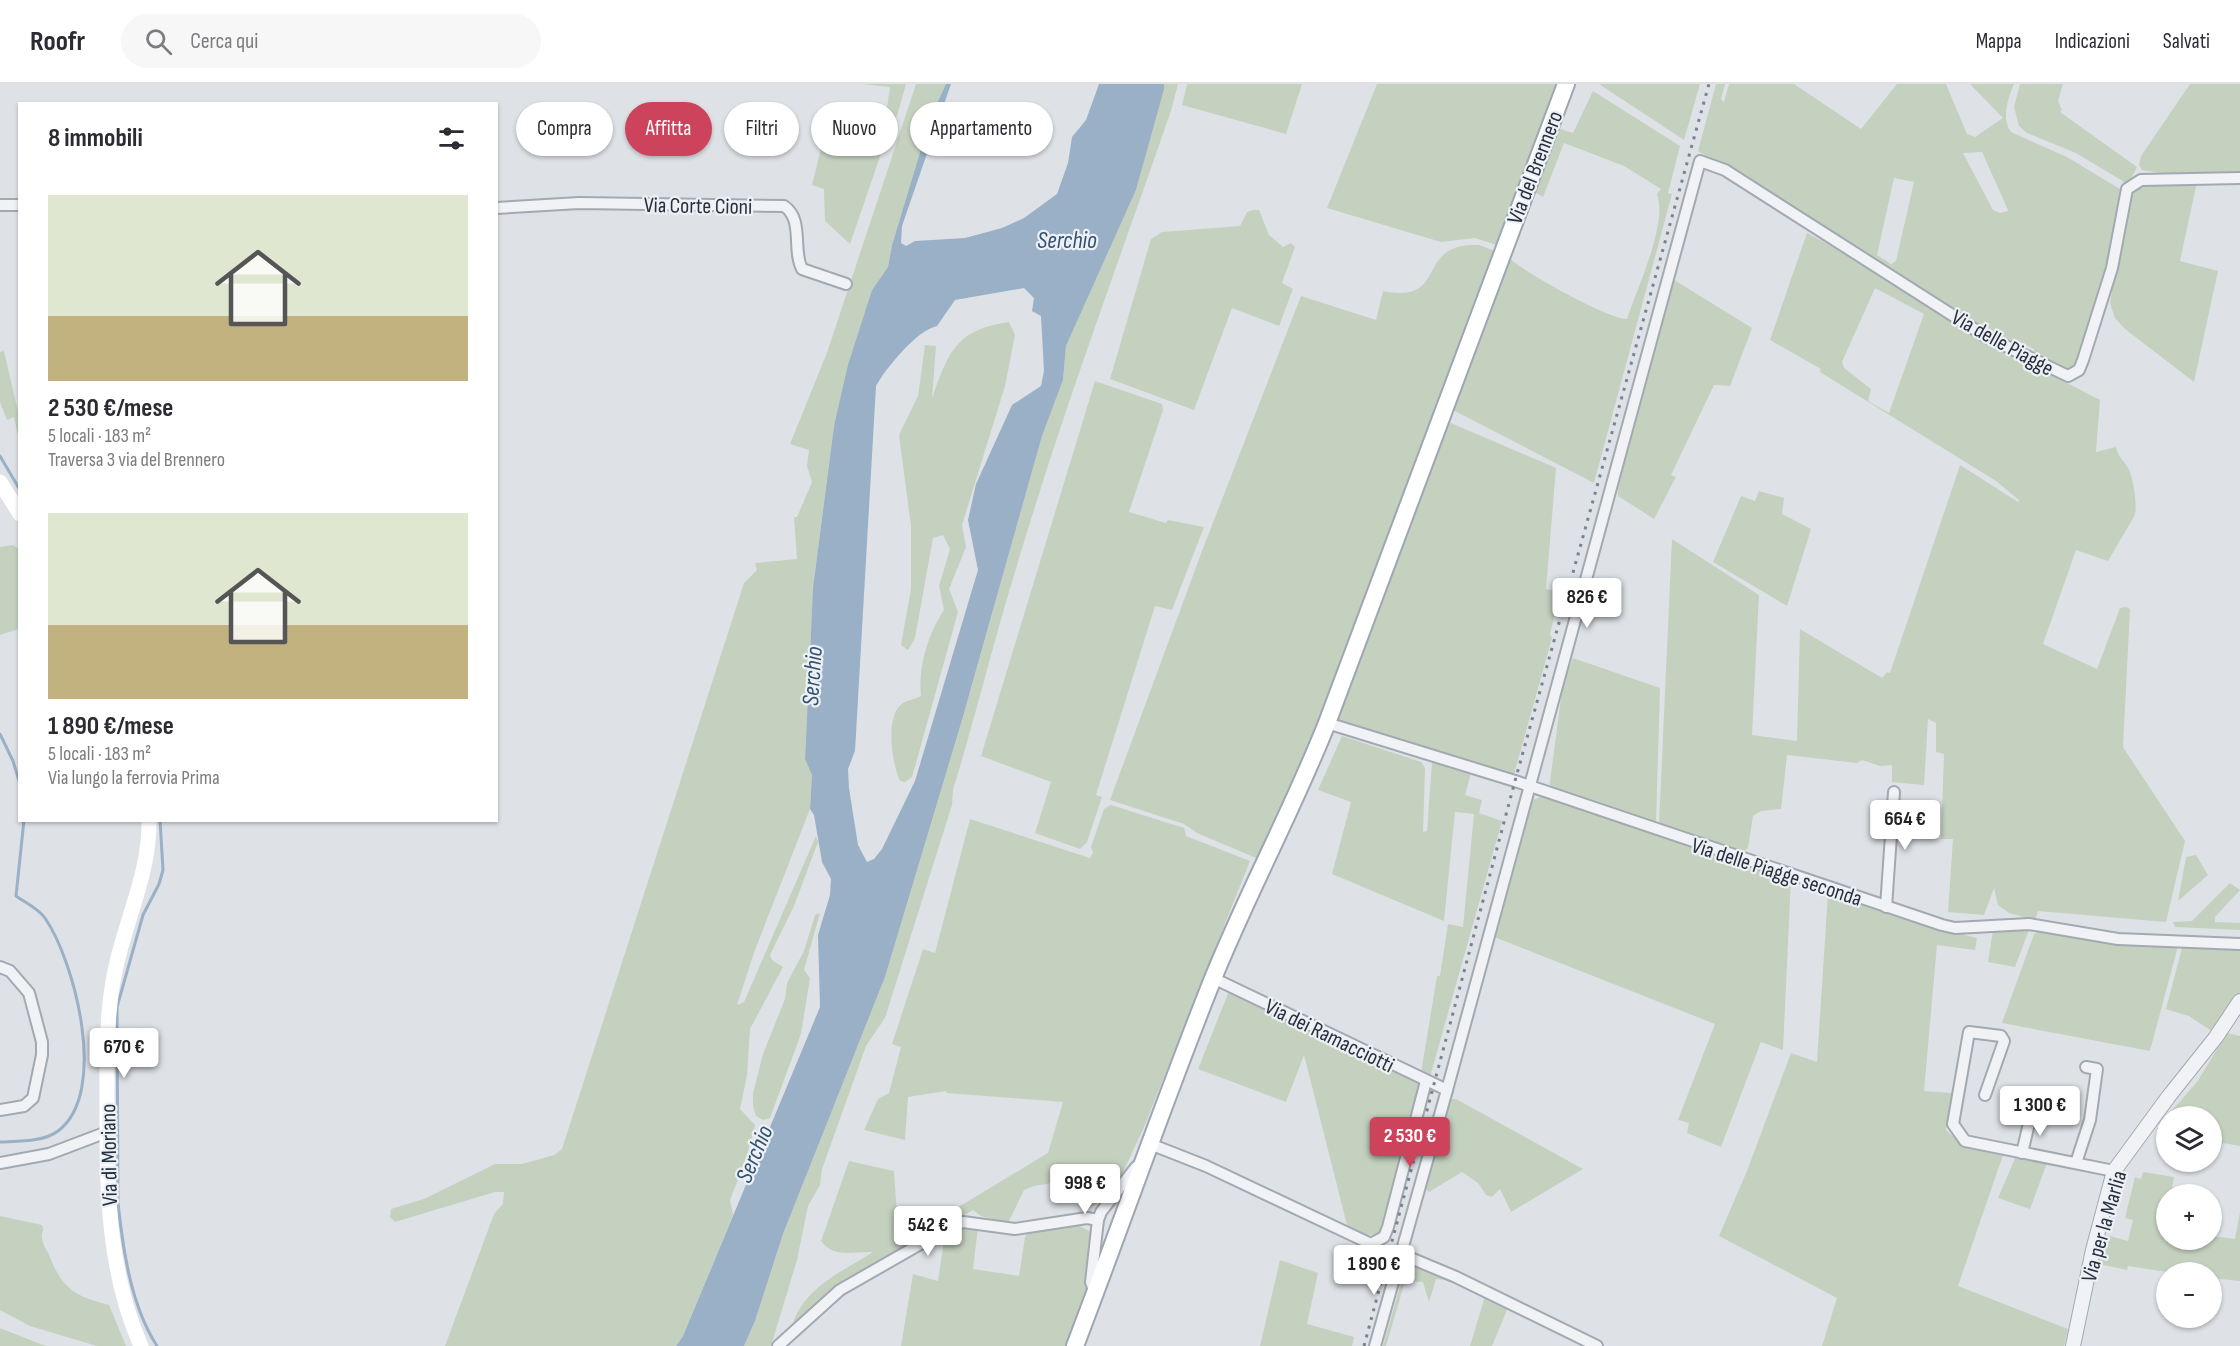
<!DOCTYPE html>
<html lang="it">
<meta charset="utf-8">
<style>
:root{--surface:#fff;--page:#f7f7f7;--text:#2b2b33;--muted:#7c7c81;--line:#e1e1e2;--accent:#cc435b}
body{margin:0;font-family:"Sofia Sans Condensed",sans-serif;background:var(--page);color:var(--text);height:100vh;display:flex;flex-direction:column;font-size:22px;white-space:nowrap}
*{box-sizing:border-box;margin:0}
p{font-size:20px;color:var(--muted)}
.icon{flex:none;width:33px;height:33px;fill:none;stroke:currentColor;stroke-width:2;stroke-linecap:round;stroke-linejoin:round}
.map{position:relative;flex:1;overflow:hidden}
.drawer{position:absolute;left:18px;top:18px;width:480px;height:720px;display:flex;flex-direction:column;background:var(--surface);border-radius:0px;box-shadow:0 2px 4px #0004}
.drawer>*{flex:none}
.guide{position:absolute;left:516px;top:18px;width:570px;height:54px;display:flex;gap:12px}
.fabs{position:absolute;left:2156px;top:1022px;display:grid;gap:12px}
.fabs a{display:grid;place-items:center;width:66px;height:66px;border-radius:50%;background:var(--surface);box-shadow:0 2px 4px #0004;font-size:30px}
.price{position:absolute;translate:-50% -51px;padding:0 14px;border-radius:6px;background:#fff;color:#222;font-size:20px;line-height:39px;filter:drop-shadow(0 2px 3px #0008)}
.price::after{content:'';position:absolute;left:50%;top:36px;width:18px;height:14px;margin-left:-9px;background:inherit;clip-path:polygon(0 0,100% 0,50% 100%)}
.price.on{background:var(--accent);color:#fff}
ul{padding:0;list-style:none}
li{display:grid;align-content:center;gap:12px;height:318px;padding:0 30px}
li span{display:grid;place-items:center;height:186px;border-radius:0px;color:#555}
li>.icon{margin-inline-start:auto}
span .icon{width:108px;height:108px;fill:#fffc;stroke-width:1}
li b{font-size:26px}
h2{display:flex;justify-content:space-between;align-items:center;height:72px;padding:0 30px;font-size:26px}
.pill{padding:0 21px;border-radius:27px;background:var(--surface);box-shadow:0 2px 4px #0004;font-size:21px;line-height:54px}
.pill.on{background:var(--accent);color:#fff}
header{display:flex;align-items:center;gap:36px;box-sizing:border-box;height:84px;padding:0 30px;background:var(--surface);border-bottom:2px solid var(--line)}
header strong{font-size:28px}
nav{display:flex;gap:33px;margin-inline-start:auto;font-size:21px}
.search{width:420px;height:54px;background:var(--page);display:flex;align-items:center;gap:15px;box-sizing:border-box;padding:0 21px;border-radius:33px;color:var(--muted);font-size:22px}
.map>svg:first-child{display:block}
.green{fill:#c4d1bf;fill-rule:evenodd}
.water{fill:#99b0c7;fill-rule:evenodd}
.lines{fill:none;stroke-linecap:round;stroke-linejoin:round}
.stream{stroke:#99b0c7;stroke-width:3}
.minor-casing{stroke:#a3a9b1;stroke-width:14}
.tertiary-casing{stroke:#a3a9b1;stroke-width:16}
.primary-casing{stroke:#9da6b3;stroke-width:20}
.minor{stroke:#f0f2f6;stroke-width:10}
.tertiary{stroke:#f0f2f6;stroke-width:14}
.secondary{stroke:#fff;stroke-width:15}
.primary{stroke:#fff;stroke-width:16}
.rail{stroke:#788291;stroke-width:3;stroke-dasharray:3 6;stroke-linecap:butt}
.labels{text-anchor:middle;stroke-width:4.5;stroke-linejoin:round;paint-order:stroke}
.street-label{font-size:22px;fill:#27303e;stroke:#edf1f5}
.water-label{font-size:24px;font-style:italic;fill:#325071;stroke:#edf1f5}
</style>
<header>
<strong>Roofr</strong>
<div class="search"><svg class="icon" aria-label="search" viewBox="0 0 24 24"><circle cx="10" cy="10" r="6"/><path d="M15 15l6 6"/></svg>Cerca qui</div>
<nav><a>Mappa</a><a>Indicazioni</a><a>Salvati</a></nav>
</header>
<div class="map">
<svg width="2240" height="1262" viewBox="0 0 2240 1262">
<rect width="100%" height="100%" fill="#dee2e7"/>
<g class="green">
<polygon points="863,0 906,0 897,32 891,38 887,24 890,3"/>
<polygon points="916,0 946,0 931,32 892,161 888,183 872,206 834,342 813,504 805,675 812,691 810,725 755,866 737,921 744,918 816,752 818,758 794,822 770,871 772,876 783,883 750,945 747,991 740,1025 755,1041 746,1075 730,1116 733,1131 683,1252 676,1262 445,1262 494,1130 503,1120 504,1108 495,1108 395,1138 390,1133 391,1125 424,1115 495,1080 522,1080 554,1071 562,1065 744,499 757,486 755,479 797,475 794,433 797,433 812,398 807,382 809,366 790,360 828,266"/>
<path d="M1164,0H1178L1171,27C1118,180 1061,332 1015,488C993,560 975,634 953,706L952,721L885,934L866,962L822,1085L820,1101L808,1122L797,1176L771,1262H744L755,1237L783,1150L885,893L962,636L1042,352L1063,296L1066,262L1136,106Z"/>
<polygon points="1187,0 1302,0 1286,50 1182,21"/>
<polygon points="1377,0 1558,0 1497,161 1475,154 1441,158 1327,124"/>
<polygon points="1599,0 1700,0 1684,56"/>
<path d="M1716,0H1725L1721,15L1724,18L1729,0H1794L1861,45L1897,0H1946L1967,50L1975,53L2003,34L1970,0H2014C2008,14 2001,35 2011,48L2067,73L2120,105L2108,181L2076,281L2072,285H2062L2034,270V265L2018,257L2010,259L1765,106L1698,67ZM1982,68L2008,126V127L2000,129L1993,126L1963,69ZM1894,94L1914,98L1896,177L1891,180L1877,171Z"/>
<polygon points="2020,0 2063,0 2058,17 2062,26 2060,28 2137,83 2130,97 2126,99 2076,69 2027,49 2019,42 2014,23"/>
<polygon points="2190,0 2240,0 2240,89 2161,89 2142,86 2139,81 2141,72"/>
<path d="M1593,7L1680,62L1668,109L1672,110L1594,399L1449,324L1507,172C1521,187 1608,235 1627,235C1637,204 1668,140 1657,110L1661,105L1624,82L1564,59L1543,113L1533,107L1557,44L1573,49Z"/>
<polygon points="830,42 862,55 887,52 850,160 825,137 824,105 812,101 822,60"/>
<polygon points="2197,98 2180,177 2218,187 2194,298 2125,245 2115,234 2110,219 2127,112 2136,103"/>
<polygon points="1253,126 1259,126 1269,151 1283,163 1291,159 1295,163 1282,199 1293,205 1279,242 1232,224 1194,326 1110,295 1151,155 1162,148 1240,142 1247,128"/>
<path d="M1807,149L1861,178L1973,250L2100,316L2096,368L2116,363C2118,374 2126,378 2130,388C2134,400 2137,419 2135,431L2108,477L2076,466L2043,560L2097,585L2120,524L2126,523L2130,525L2123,663L2185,757L2166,838L2038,827L2035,836L2009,829L1998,821L1994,804L1984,831L1948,828L1953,755H1941L1944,670L1936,668V639L1928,635L1924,701L1892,698V681L1880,682L1862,676L1857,679L1787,671L1781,725L1761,727L1753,732L1748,764L1744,767L1659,740L1672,455L1759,511L1752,651L1797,657L1800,545L1882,594L1887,588L1890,589L1960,381L2018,418L2019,416L1996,397L1820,288L1821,285L1770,256ZM1875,204L1924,230L1889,329L1868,317L1871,305L1844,284L1842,278Z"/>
<path d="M1479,161L1495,167L1294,704L1256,774L1197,749L1184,740L1110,716L1202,467L1301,212L1376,236L1383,207C1450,221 1413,158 1479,161Z"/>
<polygon points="1671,194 1752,244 1730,302 1714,301 1671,391 1676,393 1654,435 1618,412 1618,405"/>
<path d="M1009,238L1015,251L1005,302L962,441L966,463L949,505L958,528L916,679L912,693L905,698L900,697C892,680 884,631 903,619C908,616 916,615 921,612C918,583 928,550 944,526L939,502L950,465L943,451L933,454L915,554L908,566L901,561L911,505V442L899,351L918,312L925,261L936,262L932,315C948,268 957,245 1009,238Z"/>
<polygon points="4,267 19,332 19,357 14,333 7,336 0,318 0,268"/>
<polygon points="1095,297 1162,320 1163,326 1129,428 1166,439 1168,436 1204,443 1172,526 1155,522 1096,711 1102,713 1087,758 1080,765 1035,749 1051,698 981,672"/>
<polygon points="1451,339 1556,384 1546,505 1560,508 1550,550 1552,554 1513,694 1338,638 1336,632 1445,342"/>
<polygon points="1759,407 1784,414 1782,430 1811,445 1787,522 1713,478 1741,412 1755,417"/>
<polygon points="13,461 19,465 19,545 0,551 0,463"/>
<polygon points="1573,574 1660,604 1656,741 1549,705 1563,599"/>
<polygon points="1342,652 1421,678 1425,684 1423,748 1427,747 1432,678 1471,689 1465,711 1482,716 1479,729 1502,737 1430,993 1421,989 1437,892 1440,892 1448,840 1463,843 1474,730 1455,728 1444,837 1332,790 1351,718 1318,706"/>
<polygon points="1543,712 1791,795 1783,966 1761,958 1721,1063 1687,1049 1689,1039 1678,1036 1715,940 1494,853 1533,716"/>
<path d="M1111,721L1184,744L1186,752L1250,777L1144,1043L1120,1095L1102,1117L1088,1125L1101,1103L1087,1100V1093L1034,1102L1024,1106L1008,1139L981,1132L973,1126L830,1208L798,1240L793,1239C805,1203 843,1187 873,1168C854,1167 834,1175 821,1157L849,1077L894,1087L899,1159L1048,1069L1063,1018L947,1009L946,1007L908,1013L905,1056L864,1046L878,1015L889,1009L901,963L892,960L923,865L935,869L970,735L1090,774L1093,769L1091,763L1104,725Z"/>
<polygon points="2196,771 2208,791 2178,817 2186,773"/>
<polygon points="2230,799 2240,806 2215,833 2215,838 2240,839 2240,846 2175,843 2173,838 2192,837"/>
<path d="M1828,809L1937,844L1977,854L1975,866L1937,861L1924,1007L1953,1009L1946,1046C1963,1063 1982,1065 2004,1068L1958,1202L2068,1245L2064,1262H1822L1837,1214L1719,1152L1747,1087L1791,969L1817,978Z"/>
<polygon points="820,829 804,886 810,894 801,950 770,1034 763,1036 756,1032 753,1022 753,1009 763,970 785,915 787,899 804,867 815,831"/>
<polygon points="1993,846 2029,846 2015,883 1988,878"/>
<polygon points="2039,847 2122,861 2178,862 2150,967 2002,939 2034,850"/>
<polygon points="2183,860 2240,862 2240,909 2213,948 2189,932 2166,925"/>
<polygon points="1229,907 1422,997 1379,1149 1368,1152 1347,1141 1304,971 1286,1018 1198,985"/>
<polygon points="2227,949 2240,952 2240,1062 2223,1059 2221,1063 2211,1061 2211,1032 2167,1032 2197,998"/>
<polygon points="1450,1015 1456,1015 1583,1085 1511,1128 1500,1105 1492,1113 1486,1111 1478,1099 1462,1088 1429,1108 1425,1104"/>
<polygon points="2016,1072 2047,1079 2030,1125 1998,1114"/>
<polygon points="2143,1088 2174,1093 2171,1110 2166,1110 2166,1155 2211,1155 2211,1152 2235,1155 2240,1128 2240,1197 2211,1194 2211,1188 2167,1188 2128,1182 2127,1186 2094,1179 2102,1150 2128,1157 2133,1136 2125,1134 2135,1093 2141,1095"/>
<path d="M0,1132L42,1141C45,1147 41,1148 42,1154C42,1159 47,1167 49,1171C63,1206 75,1212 109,1221L126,1262H97L30,1242L0,1226Z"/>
<polygon points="1076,1140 1091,1148 1092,1157 1085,1218 1068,1262 901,1262 913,1190 938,1197 945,1150 954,1146 978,1143 973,1185 1019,1192 1025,1153 1029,1147"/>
<polygon points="1280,1176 1318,1189 1307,1240 1354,1253 1352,1262 1260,1262"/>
<polygon points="1407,1178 1454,1197 1436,1195 1429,1218 1423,1198 1405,1197 1386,1262 1383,1262"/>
<polygon points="1486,1209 1506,1222 1507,1226 1492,1262 1470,1262"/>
<polygon points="0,1244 43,1261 47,1262 0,1262"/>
</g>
<path class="water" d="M946,0H951L902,142L901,159L906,162L915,157L965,154L1002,144L1024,134L1057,110L1068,79L1072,53L1086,36L1099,0H1164V5L1136,106L1066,262L1063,296L1042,352L962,636L885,893L783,1150L755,1237L744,1262H676L683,1252L820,923L818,851L830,811L831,795L822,778L814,731L810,725L812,691L805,675L813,504L834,342L848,281L872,206L888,183L892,161L931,32ZM1024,204L1034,214L1032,227L1041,232L1044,287L1041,302L1012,321L976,400L968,436L978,486L915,697L882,765L874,775L867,778L858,761L849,704L848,685L855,667L876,302C886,284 917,246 937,242L955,216Z"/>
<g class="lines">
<g class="stream">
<polyline points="0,372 20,406"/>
<polyline points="0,650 13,677 20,700"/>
<path d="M0,1058C18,1057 44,1058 58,1047C109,1009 75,878 45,834C38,824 26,819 16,812L24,736"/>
<path d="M157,1262C131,1222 123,1166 118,1119L117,923L143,831L159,800L163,786L160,736"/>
</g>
<g class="minor-casing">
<g id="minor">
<polyline points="0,121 20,121"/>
<path d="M496,124L579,119L784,122C804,135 792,166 802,185L846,200"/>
<polyline points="1327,639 1515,697 1942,841 1955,844 2029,840 2118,855 2240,860"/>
<polyline points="1886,823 1894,708"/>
<polyline points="0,883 10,887 29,909 42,958 42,971 33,1014 24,1022 0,1026"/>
<polyline points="1213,894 1447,1006"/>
<polyline points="1985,1011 2004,957 2001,952 1969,948 1953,1040 1965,1057 2114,1087"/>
<polyline points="1150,1060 1206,1082 1371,1160 1384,1153 1388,1143 1426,997"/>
<polyline points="2022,1069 2031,1031"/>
<polyline points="0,1079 49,1070 107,1048"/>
<polyline points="2076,1079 2090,1036 2097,985 2086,983"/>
<polyline points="1401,1170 1456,1193 1597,1262"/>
<polyline points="1095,1209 1091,1198 1098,1136 1101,1128 1136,1083"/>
<polyline points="778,1262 840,1206 950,1143 963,1138 1015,1145 1087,1134 1098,1136"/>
<polyline points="1375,1262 1447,1006 1700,77 1725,86 1985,252 2068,292 2079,286 2083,276 2112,184 2127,105 2141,96 2240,94"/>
</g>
</g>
<g class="tertiary-casing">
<polyline id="tertiary" points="2073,1262 2093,1166 2114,1087 2169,1012 2216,953 2240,917"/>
</g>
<g class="primary-casing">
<path id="primary" d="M1075,1262C1122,1139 1165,1014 1214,892C1249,806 1293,725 1327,639L1566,0"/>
</g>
<use href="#minor" class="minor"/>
<use href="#tertiary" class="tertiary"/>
<g class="secondary">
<polyline points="0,398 20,430"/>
<path d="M141,1262C106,1183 107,1099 107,1015C107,972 106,930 115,887C125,837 150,789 149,736"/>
</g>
<use href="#primary" class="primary"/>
<polyline class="rail" points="1364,1262 1515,697 1709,0"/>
</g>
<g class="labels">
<g class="street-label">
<text transform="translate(1534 83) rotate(-69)" y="8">Via del Brennero</text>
<text transform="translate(698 121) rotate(1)" y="8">Via Corte Cioni</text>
<text transform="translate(2003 258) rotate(29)" y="8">Via delle Piagge</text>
<text transform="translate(1777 787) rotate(18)" y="8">Via delle Piagge seconda</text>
<text transform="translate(1330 951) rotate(26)" y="8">Via dei Ramacciotti</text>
<text transform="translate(108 1071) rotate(-91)" y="8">Via di Moriano</text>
<text transform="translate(2103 1142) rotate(-74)" y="8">Via per la Marlia</text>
</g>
<g class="water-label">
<text x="1067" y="164">Serchio</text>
<text transform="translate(812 592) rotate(-86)" y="8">Serchio</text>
<text transform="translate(754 1070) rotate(-67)" y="8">Serchio</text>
</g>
</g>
</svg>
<div class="fabs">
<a><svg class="icon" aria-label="layers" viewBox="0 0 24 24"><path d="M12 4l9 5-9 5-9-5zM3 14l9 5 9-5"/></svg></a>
<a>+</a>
<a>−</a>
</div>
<b class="price" style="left:1587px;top:545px">826 €</b>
<b class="price" style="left:1905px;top:767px">664 €</b>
<b class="price" style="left:124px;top:995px">670 €</b>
<b class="price" style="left:2040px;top:1053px">1 300 €</b>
<b class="price on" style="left:1410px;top:1084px">2 530 €</b>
<b class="price" style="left:1085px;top:1131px">998 €</b>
<b class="price" style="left:928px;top:1173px">542 €</b>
<b class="price" style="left:1374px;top:1212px">1 890 €</b>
<div class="guide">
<a class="pill">Compra</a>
<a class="pill on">Affitta</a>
<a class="pill">Filtri</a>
<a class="pill">Nuovo</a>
<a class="pill">Appartamento</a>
</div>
<section class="drawer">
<h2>8 immobili<svg class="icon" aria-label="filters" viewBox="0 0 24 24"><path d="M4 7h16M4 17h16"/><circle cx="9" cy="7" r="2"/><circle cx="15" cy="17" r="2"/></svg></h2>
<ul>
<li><span style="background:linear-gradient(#dfe7d0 65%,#c2b280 0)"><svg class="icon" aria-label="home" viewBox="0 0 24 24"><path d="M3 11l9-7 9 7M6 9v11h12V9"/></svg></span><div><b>2 530 €/mese</b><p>5 locali · 183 m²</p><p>Traversa 3 via del Brennero</p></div></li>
<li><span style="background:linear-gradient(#dfe7d0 60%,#c2b280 0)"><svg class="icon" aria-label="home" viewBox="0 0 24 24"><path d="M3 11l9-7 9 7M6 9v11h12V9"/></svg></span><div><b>1 890 €/mese</b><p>5 locali · 183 m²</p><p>Via lungo la ferrovia Prima</p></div></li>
</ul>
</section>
</div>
